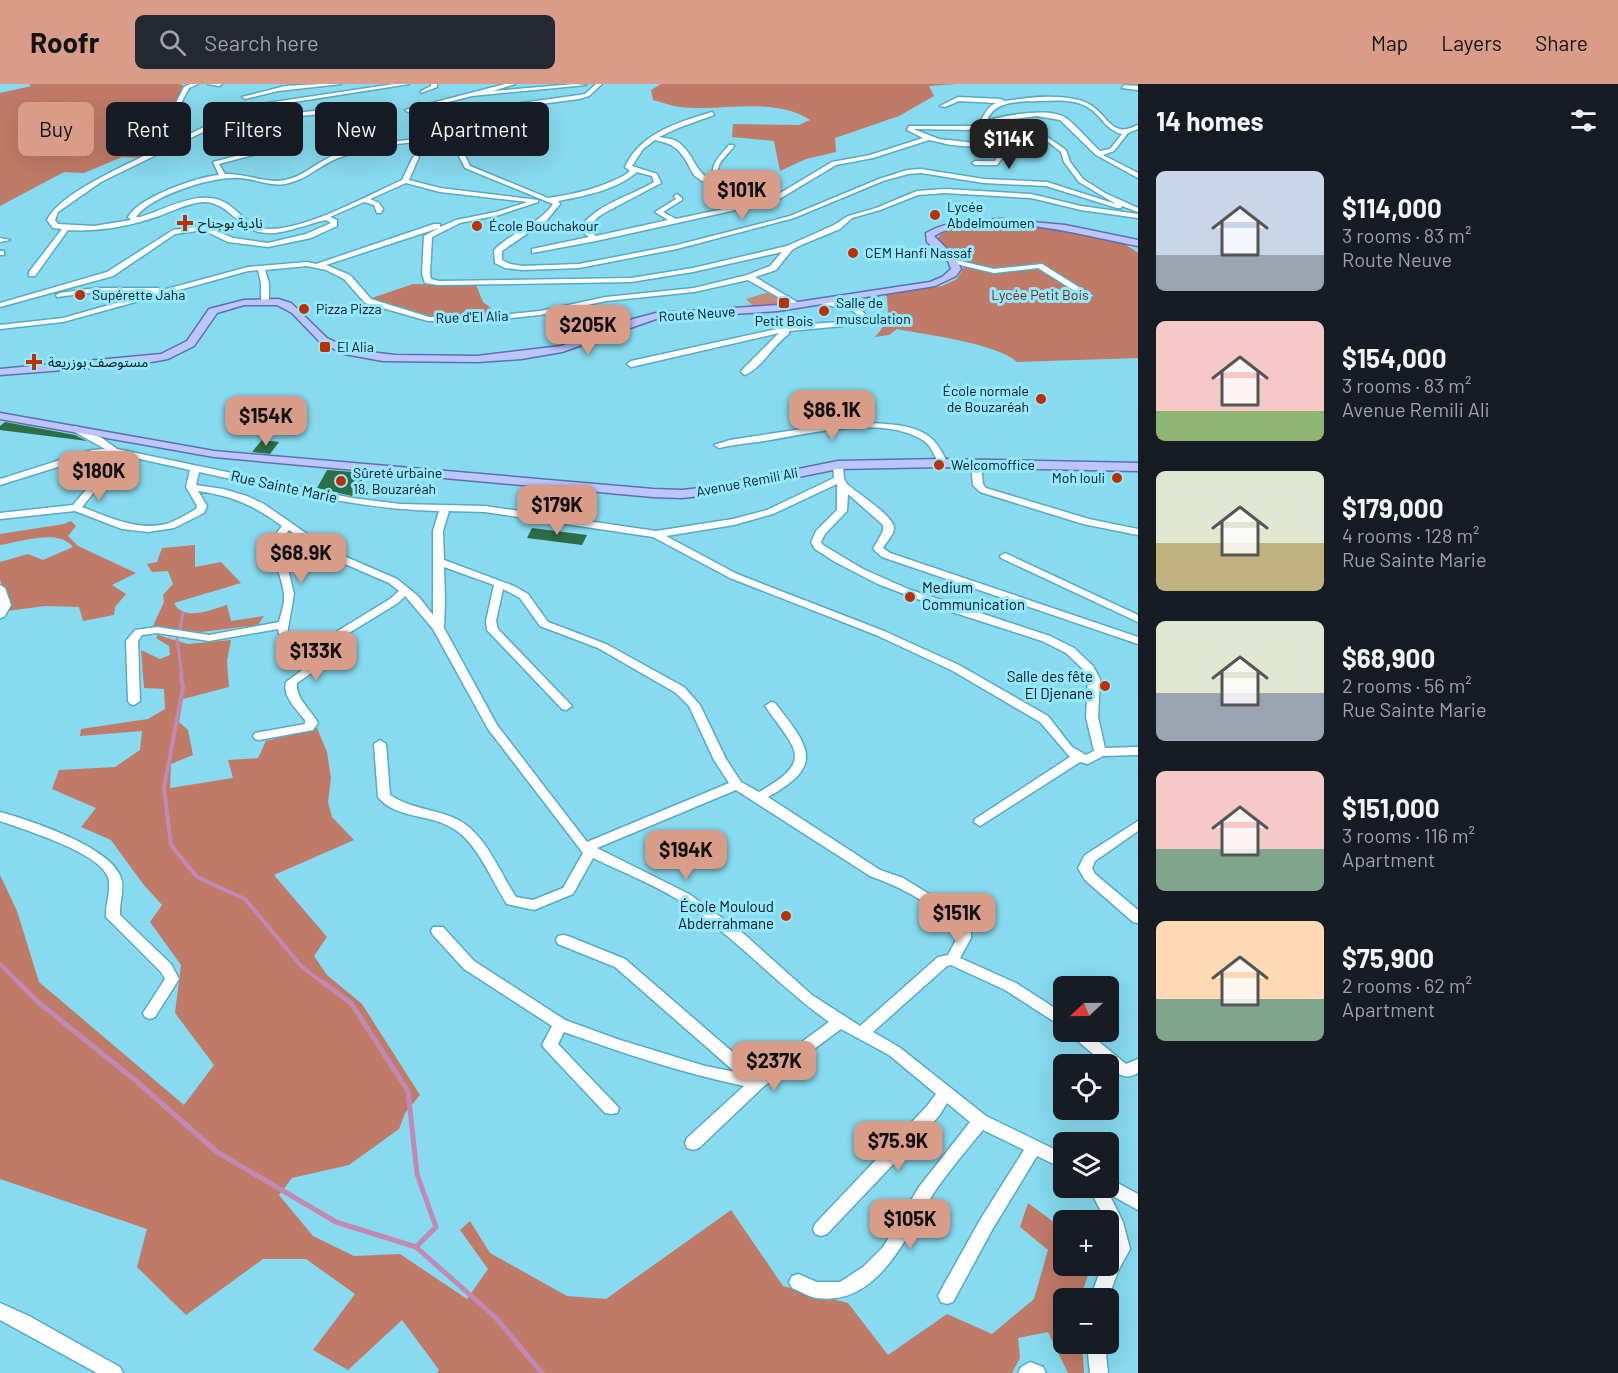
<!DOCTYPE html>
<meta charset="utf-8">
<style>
:root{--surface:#171b24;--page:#242831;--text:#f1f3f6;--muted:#9ea1a6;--accent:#d99c89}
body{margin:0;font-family:Barlow,"Noto Sans Arabic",sans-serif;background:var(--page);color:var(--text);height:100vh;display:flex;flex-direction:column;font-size:22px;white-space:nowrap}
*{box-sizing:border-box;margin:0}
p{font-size:20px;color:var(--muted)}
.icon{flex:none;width:33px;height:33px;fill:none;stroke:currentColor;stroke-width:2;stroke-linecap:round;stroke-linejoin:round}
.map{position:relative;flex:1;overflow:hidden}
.drawer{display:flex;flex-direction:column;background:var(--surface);width:480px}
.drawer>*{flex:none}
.guide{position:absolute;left:18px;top:18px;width:570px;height:54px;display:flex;gap:12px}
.needle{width:39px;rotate:248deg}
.controls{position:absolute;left:1053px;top:892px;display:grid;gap:12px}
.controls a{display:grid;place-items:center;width:66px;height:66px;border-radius:9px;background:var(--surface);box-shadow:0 6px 24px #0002;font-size:30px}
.price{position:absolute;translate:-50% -51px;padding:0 14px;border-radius:12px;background:var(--accent);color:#111;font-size:20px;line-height:39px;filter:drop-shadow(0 2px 3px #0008)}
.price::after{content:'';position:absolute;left:50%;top:36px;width:18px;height:14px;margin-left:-9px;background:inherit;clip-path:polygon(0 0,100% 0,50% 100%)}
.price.active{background:#222;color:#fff}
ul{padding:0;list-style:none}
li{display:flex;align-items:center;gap:18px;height:150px;padding:0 18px}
li span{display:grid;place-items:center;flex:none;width:168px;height:120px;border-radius:9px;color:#555}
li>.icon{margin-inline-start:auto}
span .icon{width:72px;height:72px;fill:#fffc;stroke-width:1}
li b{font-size:26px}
h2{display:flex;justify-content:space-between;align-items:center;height:72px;padding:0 18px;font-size:26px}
.pill{padding:0 21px;border-radius:9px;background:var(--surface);box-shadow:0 6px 24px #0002;font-size:21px;line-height:54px}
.pill.active{background:var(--accent);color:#111}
header{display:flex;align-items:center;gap:36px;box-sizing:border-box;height:84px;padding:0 30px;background:var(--accent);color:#111}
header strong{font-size:28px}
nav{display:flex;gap:33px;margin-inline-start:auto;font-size:21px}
.search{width:420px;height:54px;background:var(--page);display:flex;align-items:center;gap:15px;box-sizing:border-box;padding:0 21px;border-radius:9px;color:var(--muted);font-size:22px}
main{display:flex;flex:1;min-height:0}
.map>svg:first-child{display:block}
.green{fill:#c48a7b}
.forest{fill:#c07a68}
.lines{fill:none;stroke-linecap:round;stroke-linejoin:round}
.stream-far2{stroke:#c389b5;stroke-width:3}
.stream-far1{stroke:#c389b5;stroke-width:4}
.stream{stroke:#c389b5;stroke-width:5}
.building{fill:#2b6e47}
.minor-casing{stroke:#58abbf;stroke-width:3}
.major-casing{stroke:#5d6fae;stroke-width:3}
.minor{fill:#fff;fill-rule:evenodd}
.major{fill:#bcc5fd;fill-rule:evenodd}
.poi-dot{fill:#bb3104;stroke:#94e7fc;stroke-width:2}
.labels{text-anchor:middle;stroke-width:6;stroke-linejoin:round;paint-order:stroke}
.far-poi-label{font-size:14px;fill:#00181e;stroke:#94e7fc;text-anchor:start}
.far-park-label{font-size:14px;fill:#7c2711;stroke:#94e7fc}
.far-street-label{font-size:14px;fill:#00181e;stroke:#94e7fc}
.street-label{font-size:15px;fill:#00181e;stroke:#94e7fc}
.poi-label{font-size:15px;fill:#00181e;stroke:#94e7fc;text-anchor:end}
</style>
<header>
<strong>Roofr</strong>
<div class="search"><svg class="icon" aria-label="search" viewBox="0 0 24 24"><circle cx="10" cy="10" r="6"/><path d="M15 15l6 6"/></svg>Search here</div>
<nav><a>Map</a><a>Layers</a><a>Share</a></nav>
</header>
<main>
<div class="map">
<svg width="1138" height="1289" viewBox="0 0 1138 1289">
<rect width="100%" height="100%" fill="#87daef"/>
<polygon class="green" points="769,208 784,219 736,227 734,224 752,221 746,215"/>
<g class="forest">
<polygon points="29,0 178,0 183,1 173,29 143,46 143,62 147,70 140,74 122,73 84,89 64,88 0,122 0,9 31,2"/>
<path d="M661,0H956L929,2L934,12L899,32L835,54L836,68L806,75L780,87L774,57L732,53L733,40L799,41L810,36C773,12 722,28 680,23C671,22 662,18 653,16L651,6Z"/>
<path d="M994,141C1032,143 1109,145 1138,169V274L1017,278C996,259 927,251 897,245L889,251L875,253C888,238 890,230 886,210L942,202L957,195L964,183L955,170L937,155L943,147Z"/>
<polygon points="413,200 476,201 483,218 500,231 437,234 384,221 369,215"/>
<path d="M71,437L76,442L68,452L78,462L136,489L112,501L126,510L115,523L114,531L83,537L79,523L45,522L7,527L9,517L0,496V478L28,470L43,476L73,463C59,444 20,458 0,461V450L64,440Z"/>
<path d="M195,461V483L221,478L241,499L174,519C184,538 210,526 227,521L231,537L264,532L258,541L201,548L153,542L164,518L163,511L173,500L168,487L152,488L147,480L157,478L162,464Z"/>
<polygon points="158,551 188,560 231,556 227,577 229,603 183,615 179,638 188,646 193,671 171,680 170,704 233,694 228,676 258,674 266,657 317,644 327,668 331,694 328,718 332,733 354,756 274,791 327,853 314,872 327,891 362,920 420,1011 405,1029 399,1045 349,1081 292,1094 279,1111 313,1152 354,1172 400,1170 467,1215 488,1185 460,1146 470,1137 490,1169 567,1212 606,1215 731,1126 783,1202 848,1219 888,1271 947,1230 992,1250 1034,1215 1048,1166 1020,1143 1028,1119 1063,1145 1064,1182 1091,1182 1080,1215 1064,1215 1064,1260 1082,1260 1084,1289 1068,1289 1048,1248 1018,1254 1020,1274 1012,1289 437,1289 439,1286 402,1236 348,1286 313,1266 355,1210 306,1175 263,1175 186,1231 137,1183 147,1145 0,1095 0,791 17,827 39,898 184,1021 214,981 175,929 181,881 150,838 162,821 143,800 111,756 81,743 96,724 52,705 59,686 115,683 140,666 142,647 80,652 81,645 148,635 165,625 164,605 144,604 141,566 160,575 170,571 169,562 156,554"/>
</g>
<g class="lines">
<g class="stream-far2">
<polyline points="180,544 183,529"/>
<polyline points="177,555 182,592"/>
</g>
<g class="stream-far1">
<polyline points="181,591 183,603 164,704 171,761 197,793 245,815 302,883 326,901"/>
<polyline points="0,880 21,901"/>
</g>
<g class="stream">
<polyline points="19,899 38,918 135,996 217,1068 336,1138 416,1163 495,1233 542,1289"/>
<polyline points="324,899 351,919 408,1007 417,1090 436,1143 416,1163"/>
</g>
</g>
<g class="building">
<polygon points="5,338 75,351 87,357 0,346 0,342"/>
<polygon points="262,356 279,358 270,370 252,368"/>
<polygon points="327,386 367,389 352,412 317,404"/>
<polygon points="532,444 587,451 582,461 527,454"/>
</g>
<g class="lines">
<g class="minor-casing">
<g id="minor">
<path d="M190,0H198L189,4L176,29L156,44L157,66L247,22L394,0H409L250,25L101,98L58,128L55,136L58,140L94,142L131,136L128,133C139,113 197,93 219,91L213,78L251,68L254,70L253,71L219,80L225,90C246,89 265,100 285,96C302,93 315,80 330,73C363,59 442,49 477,54L485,62V64L461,63L470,82L548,114C575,110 601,104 625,91L630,87L625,83C640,49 679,38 712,28L714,31L678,44L659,53C665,54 673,55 678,58C696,71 693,90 717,99C706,84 719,73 729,61H733L734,62C730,68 722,75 719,81C712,100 743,108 752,119L772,114L832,78L870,71L923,54L907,46L909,42H975C984,37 984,24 996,19L959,17L945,23L940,22L958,13L1001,15L1004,17C1027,14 1051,10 1074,15C1101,19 1105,42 1120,45C1126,47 1132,43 1138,41V45L1128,49L1114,67L1103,71L1138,89V94L1096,71L1060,36L1037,32L999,37L976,46L913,45L939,55L975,59L995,57L1027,47L1043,50L1066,66L1070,78L1083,95L1105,109L1138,124V128L1122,122L1121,124H1117L1046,102L984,99L921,89L908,90L883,97L794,134L677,165L579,184L523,186L505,184L495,179L494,166C512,148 538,141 553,120L465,84L456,66L451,61L454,59L477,61L473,57C429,55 380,59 338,74C320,81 307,95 289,99C271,104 257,95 240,94C213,92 152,111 136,133H140C165,126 198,105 224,118C241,127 248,145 270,145C308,145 366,112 402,96L413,73L416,71L419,73L409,96L440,104L538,116V118L499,131L460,139L432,153L430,190L431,195L439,197L631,194L693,184L787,162L834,141L848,132L876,124L917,107L945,105L1031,110L1081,122L1138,130V134L1081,126L1031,114L945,109L918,111L880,126L852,134L840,145L801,161L792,166L776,186L755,193L797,218L798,220L794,222L748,196L694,208L606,217L540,231L470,238L428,237L365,219L344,195L326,186L307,182L265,186L269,199V217L265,219L261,217V199L258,186L248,187L63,238L0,245V241L63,234L155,208H96L57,213L56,211L60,209L96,204H159V207L248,183L307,178L316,180L434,140H440V143L456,136L496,128L528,118L440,108L406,99L370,115L379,119L383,125L381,129H377L374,121L364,118L330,133L337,136V142L311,154L268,163L228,158L203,146L175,150L113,192L0,223V219L107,188L173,146L204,142L233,154L268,159L306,150L331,139L326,136C305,140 281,153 259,148C237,143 227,117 203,118C188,119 173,127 159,132C130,142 99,148 68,146L35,192H29V188L62,145L53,144L47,136C59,110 120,84 146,71L151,66L150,43L172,27L184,3ZM1041,17C1058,16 1078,15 1092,26C1103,35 1107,46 1122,50L1110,65L1100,67C1089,57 1078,43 1066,34C1051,23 1004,31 987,37C994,15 1022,18 1041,17ZM1027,51L1039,52L1051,60L1061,68L1064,78L1079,98L1116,120L1047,98L984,95L921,85L907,86L879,95L790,132L677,161L579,180L523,182L510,180L502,176V167L547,136L560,120L558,117C584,112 616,106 637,88L652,92L654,98C629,113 596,120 579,145L589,153L532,165V169L596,157L776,117L836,81L873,74L929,56L951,61L975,63L996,61L1005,58L995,77H975L972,79L975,81H997L1011,62L1012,55ZM655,56C673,60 678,63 688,80C690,84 692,89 695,92C710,105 731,105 746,120L676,135L663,128L682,116V114L677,110L674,112L676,115L655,128L668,136L596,152L587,145L598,133L608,127L661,99L657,90L632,82L643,65ZM439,144L424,152L422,190L425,199L439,201L631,198L693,188L782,168L770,182L747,191L694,204L606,213L540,227L470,234L429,233L371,215L350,191L326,181Z"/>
<polygon points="208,0 222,0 219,2"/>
<polygon points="321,0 341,0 278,7 245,15 242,13 285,2"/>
<polygon points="431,0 437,0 437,3 421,9 421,7 431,2"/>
<polygon points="505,0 515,0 493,7 574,0 586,1 472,12 408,28 405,26"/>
<polygon points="596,0 602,0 589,12 579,15 440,33 437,31 579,11 585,10"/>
<polygon points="1124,1 1138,2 1138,6 1122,4"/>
<polygon points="359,23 361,26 260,36 209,51 204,50 259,32"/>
<polygon points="0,154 10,156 0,158"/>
<rect x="0" y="167" width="4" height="4"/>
<polygon points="952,175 994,185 1042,180 1093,212 1086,214 1038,184 994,189 952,179"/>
<path d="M817,215L857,222L866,231L843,242L789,247V250C773,261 763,283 745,291L741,288L742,286L779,249L631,283L627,280L631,277L795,241L841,238L857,230L851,226L817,219Z"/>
<path d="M867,339C887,340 916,340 932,355C939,361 943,371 948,379L946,381H940C934,372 931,360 921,355C880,332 813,349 770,356C753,359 736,360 719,364L714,361L730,356L802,345Z"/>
<path d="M76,342L102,354L117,365L352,414L400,420L485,422L656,447L733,435L767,426L834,394L833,381L838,378L843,381L844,395L847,400C857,409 891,430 894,443C895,450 886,458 883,464L890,469L1138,553V560L882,473L873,465L883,447V441L848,410L847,427L825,450L821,458L823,461L863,485L908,505L1050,552L1074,564L1093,582L1100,595L1098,633L1105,664L1138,663V671L1103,672L1088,680L1080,678L980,742L974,738L975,735L1070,673L1040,638L951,586L876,551L730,494L653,453L485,428L449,427L443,447L444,476L514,502L528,510L548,538L606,560L684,603L700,621L726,675L741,698L759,708C816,676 795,665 765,622L771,618L775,619C809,663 826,681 768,713L880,786L903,794L957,827L971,844V854L960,874L1016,899L1064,930V944L1005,906L951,881L947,882L873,948L899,963L986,1032L1064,1070V1085L1037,1072L992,1146L953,1218L947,1220L941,1218L938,1212L941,1206L980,1136L1024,1066L983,1046C965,1068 945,1091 930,1115C904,1156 877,1222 817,1214C809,1213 800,1207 792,1204L789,1198L792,1192L798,1190L817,1198H840L863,1183L883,1163L919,1103L970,1038L947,1019L939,1032L827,1150L821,1152L815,1150L813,1145L815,1140L927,1022L936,1010L889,971L841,945L763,1003L699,1064L693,1066L687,1064L685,1059L687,1054L744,1002C682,989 623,969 564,948L558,960L619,1024L617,1029L611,1030L605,1029L545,965L542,961L552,942L464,885L433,851L431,847L433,843H443L474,877L565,936L617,955L705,982L735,988L615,883L558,860L556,856L558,852L563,851L568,852L625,875L758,990L829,938C777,901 734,851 680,817C653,800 622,788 593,774L573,810L534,826L507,820C491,796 479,761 454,745C432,730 395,735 378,713L374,660L380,656L386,660L390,711C409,724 432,725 452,733C485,746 498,786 516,813L533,816L563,804L583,769L488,645L433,545L405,512L398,519L344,552L333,574L297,599C295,614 311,626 318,639L313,646L259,656L255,655L253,652L255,649L305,640V636C297,626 282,612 286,598L325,569L336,548L390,515L399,507L389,499L322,470L289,446L285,451L282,460L294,510L287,550H279L278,545L209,557L157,549L142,551L138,557L140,617L134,621L130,620L128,617L126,557L135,546L157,543L209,551L279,538C281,529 285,519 284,510C281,485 263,463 282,442C253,421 233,412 198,407L207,422L204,429L174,444L148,448L122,445L75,427L0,435V429L73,421L100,389L108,370L96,371L0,401V395L92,366L105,365L73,347L71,345ZM117,370L190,386L186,403L197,422L196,425C187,430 176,437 166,440C136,447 109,433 82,423L109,390ZM199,388C279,405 357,425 439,427L433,447V531L418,512L397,495L330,466L264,420L247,412L223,405L196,401ZM837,400V426L816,447L811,458L815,465L835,478L878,500L946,526L1042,557L1066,569L1084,586L1088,595L1086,633L1094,667L1086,671L1072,663L1048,632L959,581L884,547L737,490L666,452L734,441L773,430ZM444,483L494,501L486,537L487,546L562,625L566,626L572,622L498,545L496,537L503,505L520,514L540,542L598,564L676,609L689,622L714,676L729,699L587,758L497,641L444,544L445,516ZM736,706L870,792C901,803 935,821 957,845V854L948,871L938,873L860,942L812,911L744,850L689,810L597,764Z"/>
<polygon points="976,377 981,380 983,400 986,404 1089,435 1138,445 1138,451 1083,440 980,408 973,401 971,380"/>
<polygon points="1005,469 1138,531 1138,538 1001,474 1000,472"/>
<polygon points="0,501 5,504 11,521 4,533 0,534"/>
<path d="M0,728C29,736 112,763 121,794C125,806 119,819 120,831L171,880L179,895L155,933L150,935L145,933L143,929L165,895L161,888L106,833C105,820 113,803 107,791C95,767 25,746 0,737Z"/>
<polygon points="1138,737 1138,747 1095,777 1092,784 1095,790 1138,826 1138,839 1133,838 1085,796 1078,784 1085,771"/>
<path d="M1070,948H1087L1126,980L1138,975V989C1127,996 1118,991 1108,983V981H1106L1072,952Z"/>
<polygon points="1108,1094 1138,1110 1138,1126 1109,1110 1123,1138 1130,1165 1118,1187 1108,1215 1090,1215 1102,1182 1108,1182 1108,1171 1112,1164 1108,1137 1106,1137 1089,1104 1108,1104"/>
<polygon points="0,1219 29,1232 120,1283 123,1289 97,1289 0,1236"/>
<polygon points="1087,1260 1105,1260 1108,1289 1090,1289"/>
<polygon points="1030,1278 1043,1283 1046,1289 1018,1289 1021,1283"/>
</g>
</g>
<g class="major-casing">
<g id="major">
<path d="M1001,135L1065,141L1138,156V162C1083,152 984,122 934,152L955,173L961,185L956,192L935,202L778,227L656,235L562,268L521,275L477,278L383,277L344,270L320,258L292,229L277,221H244L217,229L194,262L168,275L140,280L0,291V285L161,270L187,257L209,225L244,216L278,215L291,219L327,254L352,266L395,271L477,272L561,262L633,235L656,229L778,221L930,198L942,193L951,185L948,177L927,158L926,149C949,136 974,136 1001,135Z"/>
<polygon points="0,329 214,367 653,405 682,406 709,403 838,377 943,375 1138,379 1138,387 943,383 838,385 709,411 682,414 653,413 214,373 0,335"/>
</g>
</g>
<use href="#minor" class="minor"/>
<use href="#major" class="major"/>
</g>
<g class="poi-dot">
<circle cx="935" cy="131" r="6"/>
<path d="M182 130h6v6h6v6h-6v6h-6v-6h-6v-6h6z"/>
<circle cx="477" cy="142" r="6"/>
<circle cx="853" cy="169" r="6"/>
<circle cx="80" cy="211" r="6"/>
<rect x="778" y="213" width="12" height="12" rx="3"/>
<circle cx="304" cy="225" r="6"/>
<circle cx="824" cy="227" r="6"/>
<rect x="319" y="257" width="12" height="12" rx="3"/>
<path d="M31 269h6v6h6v6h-6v6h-6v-6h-6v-6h6z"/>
<circle cx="1041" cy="315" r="6"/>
<circle cx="939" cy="381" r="6"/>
<circle cx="1117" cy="394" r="6"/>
<circle cx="341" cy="397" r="6"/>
<circle cx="910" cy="513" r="6"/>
<circle cx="1105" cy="602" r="6"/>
<circle cx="786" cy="832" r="6"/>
</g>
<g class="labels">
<g class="far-poi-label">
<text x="947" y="128">Lycée<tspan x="947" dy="16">Abdelmoumen</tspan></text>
<text x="198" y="144">نادية بوجناح</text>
<text x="489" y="147">École Bouchakour</text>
<text x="865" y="174">CEM Hanfi Nassaf</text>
<text x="92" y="216">Supérette Jaha</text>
<text x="836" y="224">Salle de<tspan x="836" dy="16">musculation</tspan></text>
<text x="316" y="230">Pizza Pizza</text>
<text x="784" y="242" text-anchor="middle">Petit Bois</text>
<text x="337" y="268">El Alia</text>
<text x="48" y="283">مستوصف بوزريعة</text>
<text x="1029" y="312" text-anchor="end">École normale<tspan x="1029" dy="16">de Bouzaréah</tspan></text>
<text x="951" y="386">Welcomoffice</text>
<text x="353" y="394">Sûreté urbaine<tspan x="353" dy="16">18, Bouzaréah</tspan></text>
<text x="1105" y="399" text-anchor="end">Moh louli</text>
</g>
<g class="far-park-label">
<text x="1040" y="216">Lycée Petit Bois</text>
</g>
<g class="far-street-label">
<text transform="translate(697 230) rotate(-4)" y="5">Route Neuve</text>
<text transform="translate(472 233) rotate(-2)" y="5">Rue d'El Alia</text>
<text transform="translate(747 398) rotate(-11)" y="5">Avenue Remili Ali</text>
</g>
<g class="street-label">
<text transform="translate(284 403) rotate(12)" y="5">Rue Sainte Marie</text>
</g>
<g class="poi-label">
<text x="922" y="509" text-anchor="start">Medium<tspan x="922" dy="17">Communication</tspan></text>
<text x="1093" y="598">Salle des fête<tspan x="1093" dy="17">El Djenane</tspan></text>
<text x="774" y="828">École Mouloud<tspan x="774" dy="17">Abderrahmane</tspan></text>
</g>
</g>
</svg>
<div class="controls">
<a><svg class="needle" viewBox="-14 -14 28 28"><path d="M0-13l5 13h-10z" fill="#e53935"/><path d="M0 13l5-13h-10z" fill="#9ea1a6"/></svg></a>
<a><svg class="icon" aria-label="locate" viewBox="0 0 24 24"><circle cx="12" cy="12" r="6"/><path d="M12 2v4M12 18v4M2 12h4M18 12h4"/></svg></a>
<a><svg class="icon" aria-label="layers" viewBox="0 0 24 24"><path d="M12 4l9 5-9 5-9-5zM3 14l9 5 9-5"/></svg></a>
<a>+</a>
<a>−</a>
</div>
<b class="price active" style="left:1009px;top:86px">$114K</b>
<b class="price" style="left:742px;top:137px">$101K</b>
<b class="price" style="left:588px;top:272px">$205K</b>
<b class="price" style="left:832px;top:357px">$86.1K</b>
<b class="price" style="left:266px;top:363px">$154K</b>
<b class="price" style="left:99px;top:418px">$180K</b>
<b class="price" style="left:557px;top:452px">$179K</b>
<b class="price" style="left:301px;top:500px">$68.9K</b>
<b class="price" style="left:316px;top:598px">$133K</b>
<b class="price" style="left:686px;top:797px">$194K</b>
<b class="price" style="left:957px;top:860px">$151K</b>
<b class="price" style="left:774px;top:1008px">$237K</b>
<b class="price" style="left:898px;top:1088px">$75.9K</b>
<b class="price" style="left:910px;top:1166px">$105K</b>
<div class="guide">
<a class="pill active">Buy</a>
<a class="pill">Rent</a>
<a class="pill">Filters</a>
<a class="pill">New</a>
<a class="pill">Apartment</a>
</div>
</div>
<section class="drawer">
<h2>14 homes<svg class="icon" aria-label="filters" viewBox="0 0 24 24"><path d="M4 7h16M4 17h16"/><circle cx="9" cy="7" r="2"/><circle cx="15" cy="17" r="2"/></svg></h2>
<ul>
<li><span style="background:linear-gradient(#c9d6e8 70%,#9aa5b1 0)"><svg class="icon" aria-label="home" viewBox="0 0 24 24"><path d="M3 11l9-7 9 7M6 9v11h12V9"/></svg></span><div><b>$114,000</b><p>3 rooms · 83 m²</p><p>Route Neuve</p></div></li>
<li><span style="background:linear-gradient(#f6c9c9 75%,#8fb573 0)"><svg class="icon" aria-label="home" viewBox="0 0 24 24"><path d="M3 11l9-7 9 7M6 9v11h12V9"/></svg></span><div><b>$154,000</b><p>3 rooms · 83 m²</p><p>Avenue Remili Ali</p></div></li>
<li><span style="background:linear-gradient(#dfe7d0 60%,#c2b280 0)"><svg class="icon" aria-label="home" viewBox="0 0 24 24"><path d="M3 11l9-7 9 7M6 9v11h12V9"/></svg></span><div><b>$179,000</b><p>4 rooms · 128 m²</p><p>Rue Sainte Marie</p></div></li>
<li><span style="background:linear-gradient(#dfe7d0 60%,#9aa5b1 0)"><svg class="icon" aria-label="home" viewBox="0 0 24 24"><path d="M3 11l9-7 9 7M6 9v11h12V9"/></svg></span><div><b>$68,900</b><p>2 rooms · 56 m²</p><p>Rue Sainte Marie</p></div></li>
<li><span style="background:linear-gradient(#f6c9c9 65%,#7fa58c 0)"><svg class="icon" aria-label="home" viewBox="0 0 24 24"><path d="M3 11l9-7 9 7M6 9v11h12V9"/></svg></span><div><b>$151,000</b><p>3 rooms · 116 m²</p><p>Apartment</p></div></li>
<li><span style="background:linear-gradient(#ffd9b3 65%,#7fa58c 0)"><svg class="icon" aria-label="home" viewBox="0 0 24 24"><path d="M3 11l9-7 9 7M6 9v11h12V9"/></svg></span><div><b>$75,900</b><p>2 rooms · 62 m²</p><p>Apartment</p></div></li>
</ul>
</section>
</main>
